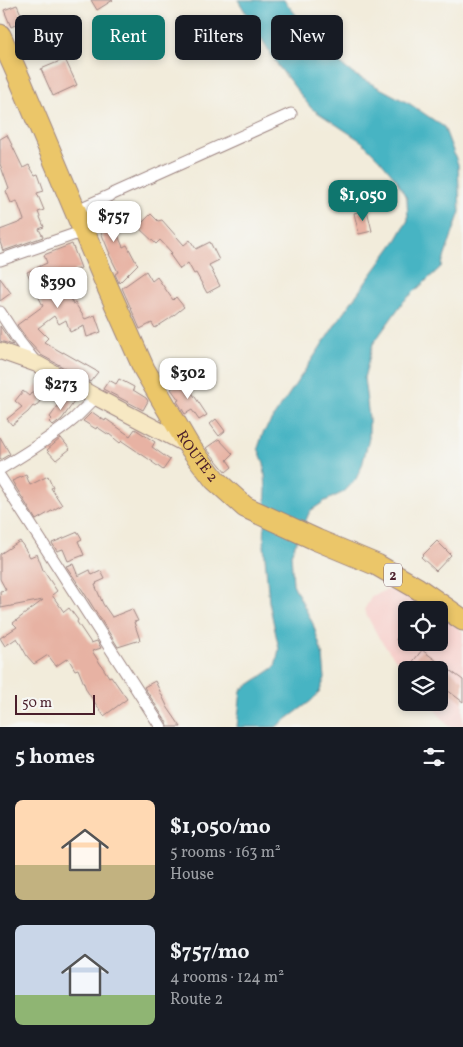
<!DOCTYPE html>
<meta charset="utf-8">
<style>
:root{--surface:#171b24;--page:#242831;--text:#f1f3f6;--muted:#9ea1a6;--accent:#0f766e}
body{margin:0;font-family:Vollkorn,serif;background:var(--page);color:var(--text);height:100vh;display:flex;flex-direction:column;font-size:19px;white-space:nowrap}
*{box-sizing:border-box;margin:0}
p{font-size:16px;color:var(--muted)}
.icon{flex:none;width:28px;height:28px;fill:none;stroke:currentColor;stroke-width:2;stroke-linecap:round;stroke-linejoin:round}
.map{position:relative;height:727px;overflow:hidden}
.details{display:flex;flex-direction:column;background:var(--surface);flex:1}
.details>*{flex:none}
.hud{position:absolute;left:15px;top:15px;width:434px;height:45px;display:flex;gap:10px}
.buttons{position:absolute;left:398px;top:601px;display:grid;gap:10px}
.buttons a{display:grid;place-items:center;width:50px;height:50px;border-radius:8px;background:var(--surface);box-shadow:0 2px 8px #0003;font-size:25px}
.scale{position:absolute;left:15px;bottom:12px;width:80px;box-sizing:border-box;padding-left:5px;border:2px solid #4a1f2b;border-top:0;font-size:14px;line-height:18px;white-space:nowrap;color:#4a1f2b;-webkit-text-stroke:4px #f6f6f2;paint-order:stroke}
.price{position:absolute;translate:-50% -42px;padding:0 11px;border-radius:10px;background:#fff;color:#222;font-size:16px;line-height:32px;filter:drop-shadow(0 1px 2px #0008)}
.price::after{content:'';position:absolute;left:50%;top:30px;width:15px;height:11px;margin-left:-8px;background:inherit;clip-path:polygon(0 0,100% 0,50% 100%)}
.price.selected{background:var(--accent);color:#fff}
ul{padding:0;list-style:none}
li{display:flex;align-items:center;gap:15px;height:125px;padding:0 15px}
li span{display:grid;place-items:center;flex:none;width:140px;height:100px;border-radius:8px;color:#555}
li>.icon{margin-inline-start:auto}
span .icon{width:60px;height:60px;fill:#fffc;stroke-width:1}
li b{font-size:21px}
h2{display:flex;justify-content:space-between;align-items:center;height:60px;padding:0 15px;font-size:21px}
.tag{padding:0 18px;border-radius:8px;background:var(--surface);box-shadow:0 2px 8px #0003;font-size:18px;line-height:45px}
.tag.selected{background:var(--accent);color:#fff}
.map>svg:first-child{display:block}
.built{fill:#f7d0cc}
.water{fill:#47b4c3;stroke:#486a77}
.building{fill:#e7b2a3}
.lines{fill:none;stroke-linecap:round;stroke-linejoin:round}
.street-casing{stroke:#9e8683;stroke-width:13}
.secondary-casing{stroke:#9e8683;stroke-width:18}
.highway-casing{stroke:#9e8683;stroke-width:23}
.street{stroke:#fff;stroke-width:11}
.secondary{stroke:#f7e8c3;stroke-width:16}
.highway{stroke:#ebc669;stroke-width:21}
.labels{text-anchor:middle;stroke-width:4;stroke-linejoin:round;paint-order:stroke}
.shield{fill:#f6f6f2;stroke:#7e6067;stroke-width:1}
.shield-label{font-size:14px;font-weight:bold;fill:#4a1f2b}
.street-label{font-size:15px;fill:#4a1f2b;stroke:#f6f6f2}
</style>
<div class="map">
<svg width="463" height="727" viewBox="0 0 463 727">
<rect width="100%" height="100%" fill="#f6f6f2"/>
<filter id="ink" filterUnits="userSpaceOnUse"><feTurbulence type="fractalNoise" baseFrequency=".02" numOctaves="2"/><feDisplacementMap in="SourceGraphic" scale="10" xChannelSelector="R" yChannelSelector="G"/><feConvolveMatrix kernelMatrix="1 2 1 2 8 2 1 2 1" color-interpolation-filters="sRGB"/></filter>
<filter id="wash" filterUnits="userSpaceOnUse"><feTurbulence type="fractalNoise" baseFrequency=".0096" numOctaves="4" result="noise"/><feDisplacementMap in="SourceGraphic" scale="20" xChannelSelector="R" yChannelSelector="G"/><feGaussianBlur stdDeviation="1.12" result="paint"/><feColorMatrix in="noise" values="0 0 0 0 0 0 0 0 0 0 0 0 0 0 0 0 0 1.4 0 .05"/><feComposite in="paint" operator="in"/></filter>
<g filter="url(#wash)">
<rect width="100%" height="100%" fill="#f2ecdb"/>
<polygon class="built" points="386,590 415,593 436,610 406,610 406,642 439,642 439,612 463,632 463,727 449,727 430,703 439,702 439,670 406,670 406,673 379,638 364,610 372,596"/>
<polygon class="water" points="238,0 284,0 326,52 353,74 410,104 444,127 458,164 460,212 441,267 403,302 373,344 364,378 369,418 369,438 362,466 356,479 344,492 325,501 310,511 291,554 293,584 313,624 323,656 325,678 319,693 311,701 276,727 237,727 241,690 275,667 279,649 269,602 264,545 266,489 264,463 258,448 263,433 339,319 397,239 408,220 407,199 396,179 380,160 361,141 311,108 279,67"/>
<g id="blocks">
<g class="building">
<polygon points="91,0 113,0 97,10"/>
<polygon points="17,5 24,21 11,27 4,10"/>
<polygon points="65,59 77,85 53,96 41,69"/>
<polygon points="7,135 23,168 29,165 35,175 38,174 44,191 37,193 44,210 38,212 44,227 39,229 43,237 3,251 0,242 0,230 21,222 21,221 24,220 17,201 11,203 6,191 9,189 0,164 0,139"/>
<polygon points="102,208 114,209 113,224 123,247 127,245 136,262 138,264 119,283 115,274 118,272 109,254 110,254 96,220 94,221 90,213"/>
<polygon points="367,210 372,231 359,234 354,213"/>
<polygon points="151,214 158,221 162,220 184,245 190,240 196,249 210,242 219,260 209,265 220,286 207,293 196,273 194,274 188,263 180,269 170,255 172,253 160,240 156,244 138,227"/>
<polygon points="72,244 81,268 74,271 77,279 63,284 73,304 75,303 85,319 95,315 101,332 87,337 84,326 70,332 66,320 59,324 54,316 38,328 48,338 44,342 63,353 63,352 98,372 90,382 41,355 30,343 17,325 43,306 27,272 47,263 44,255"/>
<polygon points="146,271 152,281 157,277 173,300 176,297 184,307 169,319 155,328 152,323 140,329 122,288"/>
<polygon points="0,278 11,293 0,301"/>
<polygon points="0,326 13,345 0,341"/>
<polygon points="119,379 134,387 133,390 146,398 148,401 143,410 103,389 109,380 116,384"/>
<polygon points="183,379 207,415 199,420 192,410 185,414 177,401 179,400 171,389"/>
<polygon points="38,384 48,392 35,407 33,406 28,412 12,425 7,419 22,407 15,401 23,391 29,396"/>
<polygon points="67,397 74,402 62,419 53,426 49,422 52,419 50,417 61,402 62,404"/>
<polygon points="92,412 105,421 106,419 130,436 135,429 155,442 152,447 170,460 163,470 152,462 153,462 122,441 120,443 109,434 109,435 97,427 96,429 83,421"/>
<polygon points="216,419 225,431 219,436 210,424"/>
<polygon points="0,437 10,454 0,460"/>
<polygon points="61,438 70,449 56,460 47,450"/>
<polygon points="219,439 233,454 227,460 232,467 226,472 206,448"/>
<polygon points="26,475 30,485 48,476 53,487 51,488 62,505 36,520 12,481"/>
<polygon points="78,532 82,539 78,541 84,555 68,561 63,549 57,551 52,543"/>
<polygon points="20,541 30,557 37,554 43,570 57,591 52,595 64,612 69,608 78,620 77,622 91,643 97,641 101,648 92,651 109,677 111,676 127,699 104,716 87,691 78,669 75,670 68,658 56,666 48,655 34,664 27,656 17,638 5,646 0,638 17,627 13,623 43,600 1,608 0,591 6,590 0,579 0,554"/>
<polygon points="437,541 451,555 436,571 421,557"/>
<polygon points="73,564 78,576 90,570 92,575 101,571 105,579 96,583 97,584 95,585 103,604 112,617 132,609 138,621 134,622 140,640 118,647 83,591 66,566"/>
<polygon points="406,622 406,645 396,640"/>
<polygon points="422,650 463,680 463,702 439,684 439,670 419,670 411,664"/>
<polygon points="155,681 168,708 181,727 168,727 167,723 144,687"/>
</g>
</g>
</g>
<g filter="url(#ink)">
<use href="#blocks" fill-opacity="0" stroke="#9e8683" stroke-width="1"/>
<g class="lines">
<g class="street-casing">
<g id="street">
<polyline points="75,211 291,114"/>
<polyline points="0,260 84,231"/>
<polyline points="0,312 19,341 36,363"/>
<path d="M0,469C25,454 51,438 74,419C81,412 88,405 96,397"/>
<polyline points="0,477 161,727"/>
</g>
</g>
<g class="secondary-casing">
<polyline id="secondary" points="0,351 37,364 96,397 189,446"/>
</g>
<g class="highway-casing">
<g id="highway">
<path id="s1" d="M0,35L21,82L104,279L144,369L189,446L215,480L245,507L317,540L377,565L417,588L463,620"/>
</g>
</g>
<use href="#street" class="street"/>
<use href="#secondary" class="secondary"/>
<use href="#highway" class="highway"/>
</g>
</g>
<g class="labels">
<rect class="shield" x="384" y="563.5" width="18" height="23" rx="4"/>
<g class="shield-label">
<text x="393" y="580">2</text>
</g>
<g class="street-label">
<text dy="5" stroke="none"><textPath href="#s1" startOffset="466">ROUTE 2</textPath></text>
</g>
</g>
</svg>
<div class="buttons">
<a><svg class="icon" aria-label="locate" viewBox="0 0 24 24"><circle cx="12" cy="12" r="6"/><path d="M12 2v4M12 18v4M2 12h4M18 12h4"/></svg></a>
<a><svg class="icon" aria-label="layers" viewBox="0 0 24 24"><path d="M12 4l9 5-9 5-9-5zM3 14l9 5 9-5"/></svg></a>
</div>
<div class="scale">50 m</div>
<b class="price selected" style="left:363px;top:222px">$1,050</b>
<b class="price" style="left:114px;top:243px">$757</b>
<b class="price" style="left:58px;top:309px">$390</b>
<b class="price" style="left:188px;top:400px">$302</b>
<b class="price" style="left:61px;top:411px">$273</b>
<div class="hud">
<a class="tag">Buy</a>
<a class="tag selected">Rent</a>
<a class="tag">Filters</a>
<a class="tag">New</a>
</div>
</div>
<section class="details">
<h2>5 homes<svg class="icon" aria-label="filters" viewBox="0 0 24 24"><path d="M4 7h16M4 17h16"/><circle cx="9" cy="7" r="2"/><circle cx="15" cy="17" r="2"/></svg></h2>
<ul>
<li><span style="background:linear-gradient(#ffd9b3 65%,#c2b280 0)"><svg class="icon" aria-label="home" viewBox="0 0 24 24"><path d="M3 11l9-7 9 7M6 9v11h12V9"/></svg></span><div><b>$1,050/mo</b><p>5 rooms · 163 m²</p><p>House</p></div></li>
<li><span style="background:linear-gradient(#c9d6e8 70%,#8fb573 0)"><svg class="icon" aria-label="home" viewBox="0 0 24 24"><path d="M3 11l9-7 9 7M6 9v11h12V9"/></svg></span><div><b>$757/mo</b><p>4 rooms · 124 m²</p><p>Route 2</p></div></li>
</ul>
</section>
